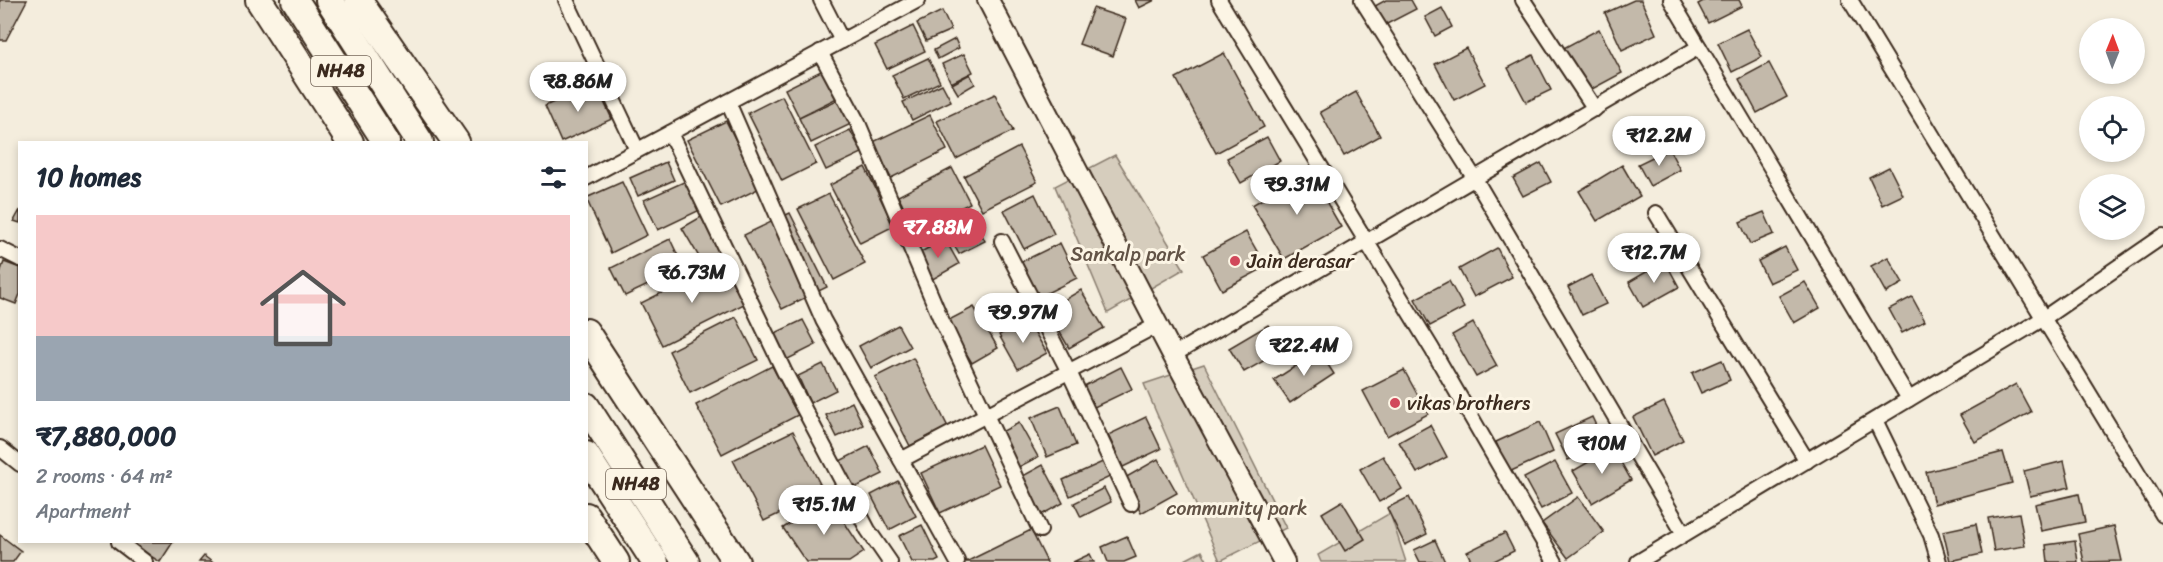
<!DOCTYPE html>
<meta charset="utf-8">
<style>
:root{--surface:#fff;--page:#f6f6f7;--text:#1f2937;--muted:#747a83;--accent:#d1495b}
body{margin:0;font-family:Sriracha,sans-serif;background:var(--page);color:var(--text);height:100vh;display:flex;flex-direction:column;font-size:22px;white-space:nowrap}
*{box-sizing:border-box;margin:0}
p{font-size:20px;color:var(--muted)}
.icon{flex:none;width:33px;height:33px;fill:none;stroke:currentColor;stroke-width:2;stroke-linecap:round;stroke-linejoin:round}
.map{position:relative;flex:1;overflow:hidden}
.drawer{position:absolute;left:18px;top:141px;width:570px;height:402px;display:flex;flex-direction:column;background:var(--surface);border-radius:0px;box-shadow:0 3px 9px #0003}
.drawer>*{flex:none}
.needle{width:39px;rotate:1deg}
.buttons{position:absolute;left:2079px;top:18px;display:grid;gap:12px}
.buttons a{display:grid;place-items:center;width:66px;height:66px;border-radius:50%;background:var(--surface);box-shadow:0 3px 9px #0003;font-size:30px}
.price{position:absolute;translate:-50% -51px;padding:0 14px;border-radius:21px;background:#fff;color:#222;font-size:20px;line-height:39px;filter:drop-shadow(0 2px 3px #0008)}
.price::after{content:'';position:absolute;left:50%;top:36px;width:18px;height:14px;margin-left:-9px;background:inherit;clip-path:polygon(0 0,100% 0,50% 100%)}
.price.selected{background:var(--accent);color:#fff}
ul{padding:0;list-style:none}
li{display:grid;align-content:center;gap:12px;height:318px;padding:0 18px}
li span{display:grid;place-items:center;height:186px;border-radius:0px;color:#555}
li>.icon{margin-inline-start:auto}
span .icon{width:108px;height:108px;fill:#fffc;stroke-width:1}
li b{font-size:26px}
h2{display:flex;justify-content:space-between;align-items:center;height:72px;padding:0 18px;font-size:26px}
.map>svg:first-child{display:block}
.green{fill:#d6cdbd;stroke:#887c6e;stroke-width:1.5}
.building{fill:#c3b9aa;stroke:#3b2a1e;stroke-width:1.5}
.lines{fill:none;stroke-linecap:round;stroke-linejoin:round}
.street-casing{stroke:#3b2a1e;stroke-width:18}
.secondary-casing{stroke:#3b2a1e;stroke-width:24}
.highway-casing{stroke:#3b2a1e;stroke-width:30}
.street{stroke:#fcf5e5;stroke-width:14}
.secondary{stroke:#fcf5e5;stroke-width:20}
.highway{stroke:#fcf5e5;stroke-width:26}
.poi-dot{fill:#d1495b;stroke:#fcf5e5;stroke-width:2}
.labels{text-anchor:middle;stroke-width:6;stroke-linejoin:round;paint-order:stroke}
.shield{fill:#fcf5e5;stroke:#75675a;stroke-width:1.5}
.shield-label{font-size:18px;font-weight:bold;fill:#3b2a1e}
.park-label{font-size:20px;fill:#625346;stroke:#fcf5e5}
.poi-label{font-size:20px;fill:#3b2a1e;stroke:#fcf5e5;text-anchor:start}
</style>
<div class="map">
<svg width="2163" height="562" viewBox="0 0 2163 562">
<rect width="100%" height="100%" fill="#f4eddd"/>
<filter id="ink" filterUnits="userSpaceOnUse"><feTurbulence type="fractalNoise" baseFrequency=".0167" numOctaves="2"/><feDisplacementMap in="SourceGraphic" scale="12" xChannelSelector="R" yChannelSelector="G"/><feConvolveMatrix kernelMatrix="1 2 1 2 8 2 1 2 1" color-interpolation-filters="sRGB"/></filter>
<g filter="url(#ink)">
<g class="green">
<polygon points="1115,155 1184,269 1108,313 1055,186"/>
<polygon points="1204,364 1286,528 1220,561 1144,384"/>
<polygon points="1390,513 1406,562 1321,562 1318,555"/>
<polygon points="1202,551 1208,562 1181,562"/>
</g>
<g class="building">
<polygon points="0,0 27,0 6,40 0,40"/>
<polygon points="1135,0 1155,0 1139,8"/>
<polygon points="1386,0 1411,0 1416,9 1385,25 1375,6"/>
<polygon points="1634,0 1641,0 1656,34 1622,50 1605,13"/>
<polygon points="1705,0 1739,0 1742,6 1708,23 1698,4"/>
<polygon points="1093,8 1126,19 1113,56 1079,44"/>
<polygon points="1442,8 1452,27 1435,36 1425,17"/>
<polygon points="942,11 951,30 926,41 917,23"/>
<polygon points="913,26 925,51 887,69 875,45"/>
<polygon points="1599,29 1622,73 1581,95 1558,51"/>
<polygon points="1747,29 1762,57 1732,72 1718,43"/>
<polygon points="955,39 959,48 938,59 934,50"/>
<polygon points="1466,48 1485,84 1454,100 1435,64"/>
<polygon points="1224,53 1264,127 1216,153 1176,78"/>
<polygon points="964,54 973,72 951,83 942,64"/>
<polygon points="1533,55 1551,90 1526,102 1508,68"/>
<polygon points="928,58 940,82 904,99 892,75"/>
<polygon points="1769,63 1787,97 1757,113 1739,79"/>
<polygon points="825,69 839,97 799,117 785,89"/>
<polygon points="970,74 975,84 958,94 952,84"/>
<polygon points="595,83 612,119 561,142 545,106"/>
<polygon points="942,84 951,101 912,120 903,102"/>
<polygon points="1356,92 1380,136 1344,156 1320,112"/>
<polygon points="995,94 1013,131 956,159 937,121"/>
<polygon points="782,96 816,164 782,181 748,113"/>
<polygon points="839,99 851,124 811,143 799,118"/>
<polygon points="930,115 947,150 891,178 873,142"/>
<polygon points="726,121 760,188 721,207 687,140"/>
<polygon points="850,130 862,153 826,170 815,147"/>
<polygon points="1267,137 1280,161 1241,183 1227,158"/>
<polygon points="1019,147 1037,182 982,210 964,176"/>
<polygon points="1669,149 1680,170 1650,186 1638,164"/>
<polygon points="666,162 674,180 638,196 630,178"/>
<polygon points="1541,163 1551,182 1523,196 1513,178"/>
<polygon points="1622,165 1640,196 1597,221 1579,191"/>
<polygon points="865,167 894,226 860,243 830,185"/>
<polygon points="1889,167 1903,195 1882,205 1869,177"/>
<polygon points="952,168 970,203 916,231 898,196"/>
<polygon points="1309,172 1341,227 1284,259 1252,205"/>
<polygon points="686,181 700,210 658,230 644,200"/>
<polygon points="622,182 647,235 611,253 586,198"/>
<polygon points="829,194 865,264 834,280 798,209"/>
<polygon points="1035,194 1054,234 1024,249 1004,210"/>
<polygon points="20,210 20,223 14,221"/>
<polygon points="1764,212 1774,234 1750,244 1740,222"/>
<polygon points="790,213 827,287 782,309 744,235"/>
<polygon points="701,217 724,255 705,267 682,228"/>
<polygon points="977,225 985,241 959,254 950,238"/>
<polygon points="1246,232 1266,267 1222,290 1203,255"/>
<polygon points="670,239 679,258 662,267 667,276 625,296 611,268"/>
<polygon points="945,239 959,264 931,280 917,254"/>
<polygon points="1060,243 1077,278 1039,297 1021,262"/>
<polygon points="1785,247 1797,270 1769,283 1758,261"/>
<polygon points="1497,248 1512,277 1474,297 1459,269"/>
<polygon points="1888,257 1903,283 1886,293 1871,266"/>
<polygon points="1665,261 1679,287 1643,307 1629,282"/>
<polygon points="4,262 20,268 20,294 16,304 0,298 0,273"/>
<polygon points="722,263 744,304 662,345 641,303"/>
<polygon points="1591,275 1606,304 1582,315 1568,287"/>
<polygon points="1449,281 1464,308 1430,326 1415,299"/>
<polygon points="1805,282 1820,308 1794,323 1779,296"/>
<polygon points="1081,290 1104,328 1069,348 1047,310"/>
<polygon points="1912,297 1925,321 1902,333 1889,309"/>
<polygon points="974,307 998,348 972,363 947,321"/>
<polygon points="736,317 758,360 690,393 669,351"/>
<polygon points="1027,319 1047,353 1018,369 999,335"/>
<polygon points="803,320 816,345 786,360 773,334"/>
<polygon points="1473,323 1497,366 1476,377 1452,335"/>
<polygon points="898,325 910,347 871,368 859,346"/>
<polygon points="1268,325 1283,350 1244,372 1229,348"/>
<polygon points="1319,351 1334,374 1290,403 1274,380"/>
<polygon points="913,358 948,427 910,446 875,377"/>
<polygon points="1722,360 1730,380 1701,393 1692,373"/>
<polygon points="823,364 836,390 810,403 798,376"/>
<polygon points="772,366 798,415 722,454 696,405"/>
<polygon points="1121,367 1132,389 1088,410 1078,389"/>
<polygon points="1404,370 1428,414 1387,436 1363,391"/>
<polygon points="2016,384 2031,412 1975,442 1960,415"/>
<polygon points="852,402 863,425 837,437 826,415"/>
<polygon points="1664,402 1683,440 1652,456 1633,417"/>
<polygon points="1060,406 1076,445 1047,457 1031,418"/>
<polygon points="1146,417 1161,449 1123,467 1108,435"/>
<polygon points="1592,417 1604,443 1568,460 1555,434"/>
<polygon points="1540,422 1553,452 1509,472 1496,442"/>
<polygon points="1019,423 1038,457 1009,472 991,437"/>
<polygon points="1430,425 1447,457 1417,473 1399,442"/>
<polygon points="793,431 824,492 764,521 733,460"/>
<polygon points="981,445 1000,485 940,513 921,473"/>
<polygon points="869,446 883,474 850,490 836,463"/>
<polygon points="1613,448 1631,480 1592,503 1573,471"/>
<polygon points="2003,452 2012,483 1934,504 1926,472"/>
<polygon points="1383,456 1402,489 1379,502 1360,469"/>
<polygon points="1158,459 1177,493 1141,513 1123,479"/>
<polygon points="1107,460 1114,475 1070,496 1063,480"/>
<polygon points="2064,461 2070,487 2030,496 2024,471"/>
<polygon points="1555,462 1572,493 1541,509 1524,478"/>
<polygon points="1043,465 1063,503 1032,520 1012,482"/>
<polygon points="898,481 916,516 889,530 871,495"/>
<polygon points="1104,488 1111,502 1081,517 1074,503"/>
<polygon points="2079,494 2085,522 2041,531 2035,504"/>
<polygon points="1409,497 1427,534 1405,545 1387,508"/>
<polygon points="1578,497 1604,532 1568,558 1542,523"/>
<polygon points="829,499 864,552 849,562 806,562 783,528"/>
<polygon points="1342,501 1365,539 1345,551 1322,513"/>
<polygon points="2019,513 2025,546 1994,551 1988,518"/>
<polygon points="1976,524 1982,554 1950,561 1943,531"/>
<polygon points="922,525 939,560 935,562 912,562 899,536"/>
<polygon points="2114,526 2122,561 2084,562 2078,534"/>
<polygon points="1031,530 1047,562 966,562"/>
<polygon points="1505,533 1514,551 1492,562 1472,562 1467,552"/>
<polygon points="0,535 21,551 13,562 0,562"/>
<polygon points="1127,536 1136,557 1124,562 1108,562 1102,547"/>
<polygon points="1435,540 1445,562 1420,562 1414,550"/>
<polygon points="2075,541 2078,562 2048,562 2046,545"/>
<polygon points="128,542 173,542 160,562"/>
<polygon points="1090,554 1094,562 1073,562"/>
<polygon points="204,556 212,562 199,562"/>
</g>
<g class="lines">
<g class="street-casing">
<g id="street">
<polyline points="566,0 637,150"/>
<polyline points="821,0 842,41"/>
<polyline points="1219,0 1432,349 1555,562"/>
<polyline points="1362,0 1475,179 1684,534"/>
<polyline points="1523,0 1595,109"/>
<polyline points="1671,0 1909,399"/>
<polyline points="1850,0 2163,515"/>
<polyline points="820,52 858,123 940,317 1040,530"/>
<polyline points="728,102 823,320 901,460 1159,324"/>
<polyline points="670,133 784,371 868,530 890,562"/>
<polyline points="586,178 918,0"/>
<polyline points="1656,213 1807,461"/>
<polyline points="1002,241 1069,372 1131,504"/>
<polyline points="0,249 20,259"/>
<polyline points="1173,355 1699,47"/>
<polyline points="1875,420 1931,535 1939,562"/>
<polyline points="0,448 20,464"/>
<polyline points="901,460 957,561"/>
<polyline points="119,542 145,562"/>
<polyline points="1638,562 2044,318 2163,236"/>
</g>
</g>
<g class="secondary-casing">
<polyline id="secondary" points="988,0 1173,355 1284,562"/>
</g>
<g class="highway-casing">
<g id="highway">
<polyline points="259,0 350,142"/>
<polyline points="295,0 386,142"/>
<polyline points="329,0 420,142"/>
<polyline points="358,0 456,142"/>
<polyline points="586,332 736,562"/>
<polyline points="586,406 686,562"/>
<polyline points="586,455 655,562"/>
<polyline points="586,516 616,562"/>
</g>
</g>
<use href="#street" class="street"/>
<use href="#secondary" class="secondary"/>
<use href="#highway" class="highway"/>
</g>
</g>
<g class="poi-dot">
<circle cx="1235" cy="261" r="6"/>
<circle cx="1395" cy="403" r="6"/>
</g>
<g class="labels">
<g class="shield">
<rect x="311" y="56" width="60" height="30" rx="4.5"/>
<rect x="606" y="469" width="60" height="30" rx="4.5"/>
</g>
<g class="shield-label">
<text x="341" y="77">NH48</text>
<text x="636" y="490">NH48</text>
</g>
<g class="park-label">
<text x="1128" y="261">Sankalp park</text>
<text x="1237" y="515">community park</text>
</g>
<g class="poi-label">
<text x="1247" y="268">Jain derasar</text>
<text x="1407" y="410">vikas brothers</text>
</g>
</g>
</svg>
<div class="buttons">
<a><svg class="needle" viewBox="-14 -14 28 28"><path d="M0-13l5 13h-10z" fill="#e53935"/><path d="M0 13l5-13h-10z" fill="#747a83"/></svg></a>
<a><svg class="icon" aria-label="locate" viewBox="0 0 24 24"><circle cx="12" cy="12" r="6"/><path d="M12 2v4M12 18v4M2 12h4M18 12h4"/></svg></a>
<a><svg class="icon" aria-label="layers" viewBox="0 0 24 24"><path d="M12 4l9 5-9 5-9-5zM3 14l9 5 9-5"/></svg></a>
</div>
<b class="price" style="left:578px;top:113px">₹8.86M</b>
<b class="price" style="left:1659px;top:167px">₹12.2M</b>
<b class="price" style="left:1297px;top:216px">₹9.31M</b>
<b class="price selected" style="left:938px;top:259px">₹7.88M</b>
<b class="price" style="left:1654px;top:284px">₹12.7M</b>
<b class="price" style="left:692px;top:304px">₹6.73M</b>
<b class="price" style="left:1023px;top:344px">₹9.97M</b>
<b class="price" style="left:1304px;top:377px">₹22.4M</b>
<b class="price" style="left:1602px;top:475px">₹10M</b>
<b class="price" style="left:824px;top:536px">₹15.1M</b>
<section class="drawer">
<h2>10 homes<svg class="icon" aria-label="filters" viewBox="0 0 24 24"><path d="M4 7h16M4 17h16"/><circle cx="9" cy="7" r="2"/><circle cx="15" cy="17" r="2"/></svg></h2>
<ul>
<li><span style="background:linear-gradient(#f6c9c9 65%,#9aa5b1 0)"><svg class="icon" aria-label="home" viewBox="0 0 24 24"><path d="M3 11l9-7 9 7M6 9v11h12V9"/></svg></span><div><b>₹7,880,000</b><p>2 rooms · 64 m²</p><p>Apartment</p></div></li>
</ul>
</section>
</div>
